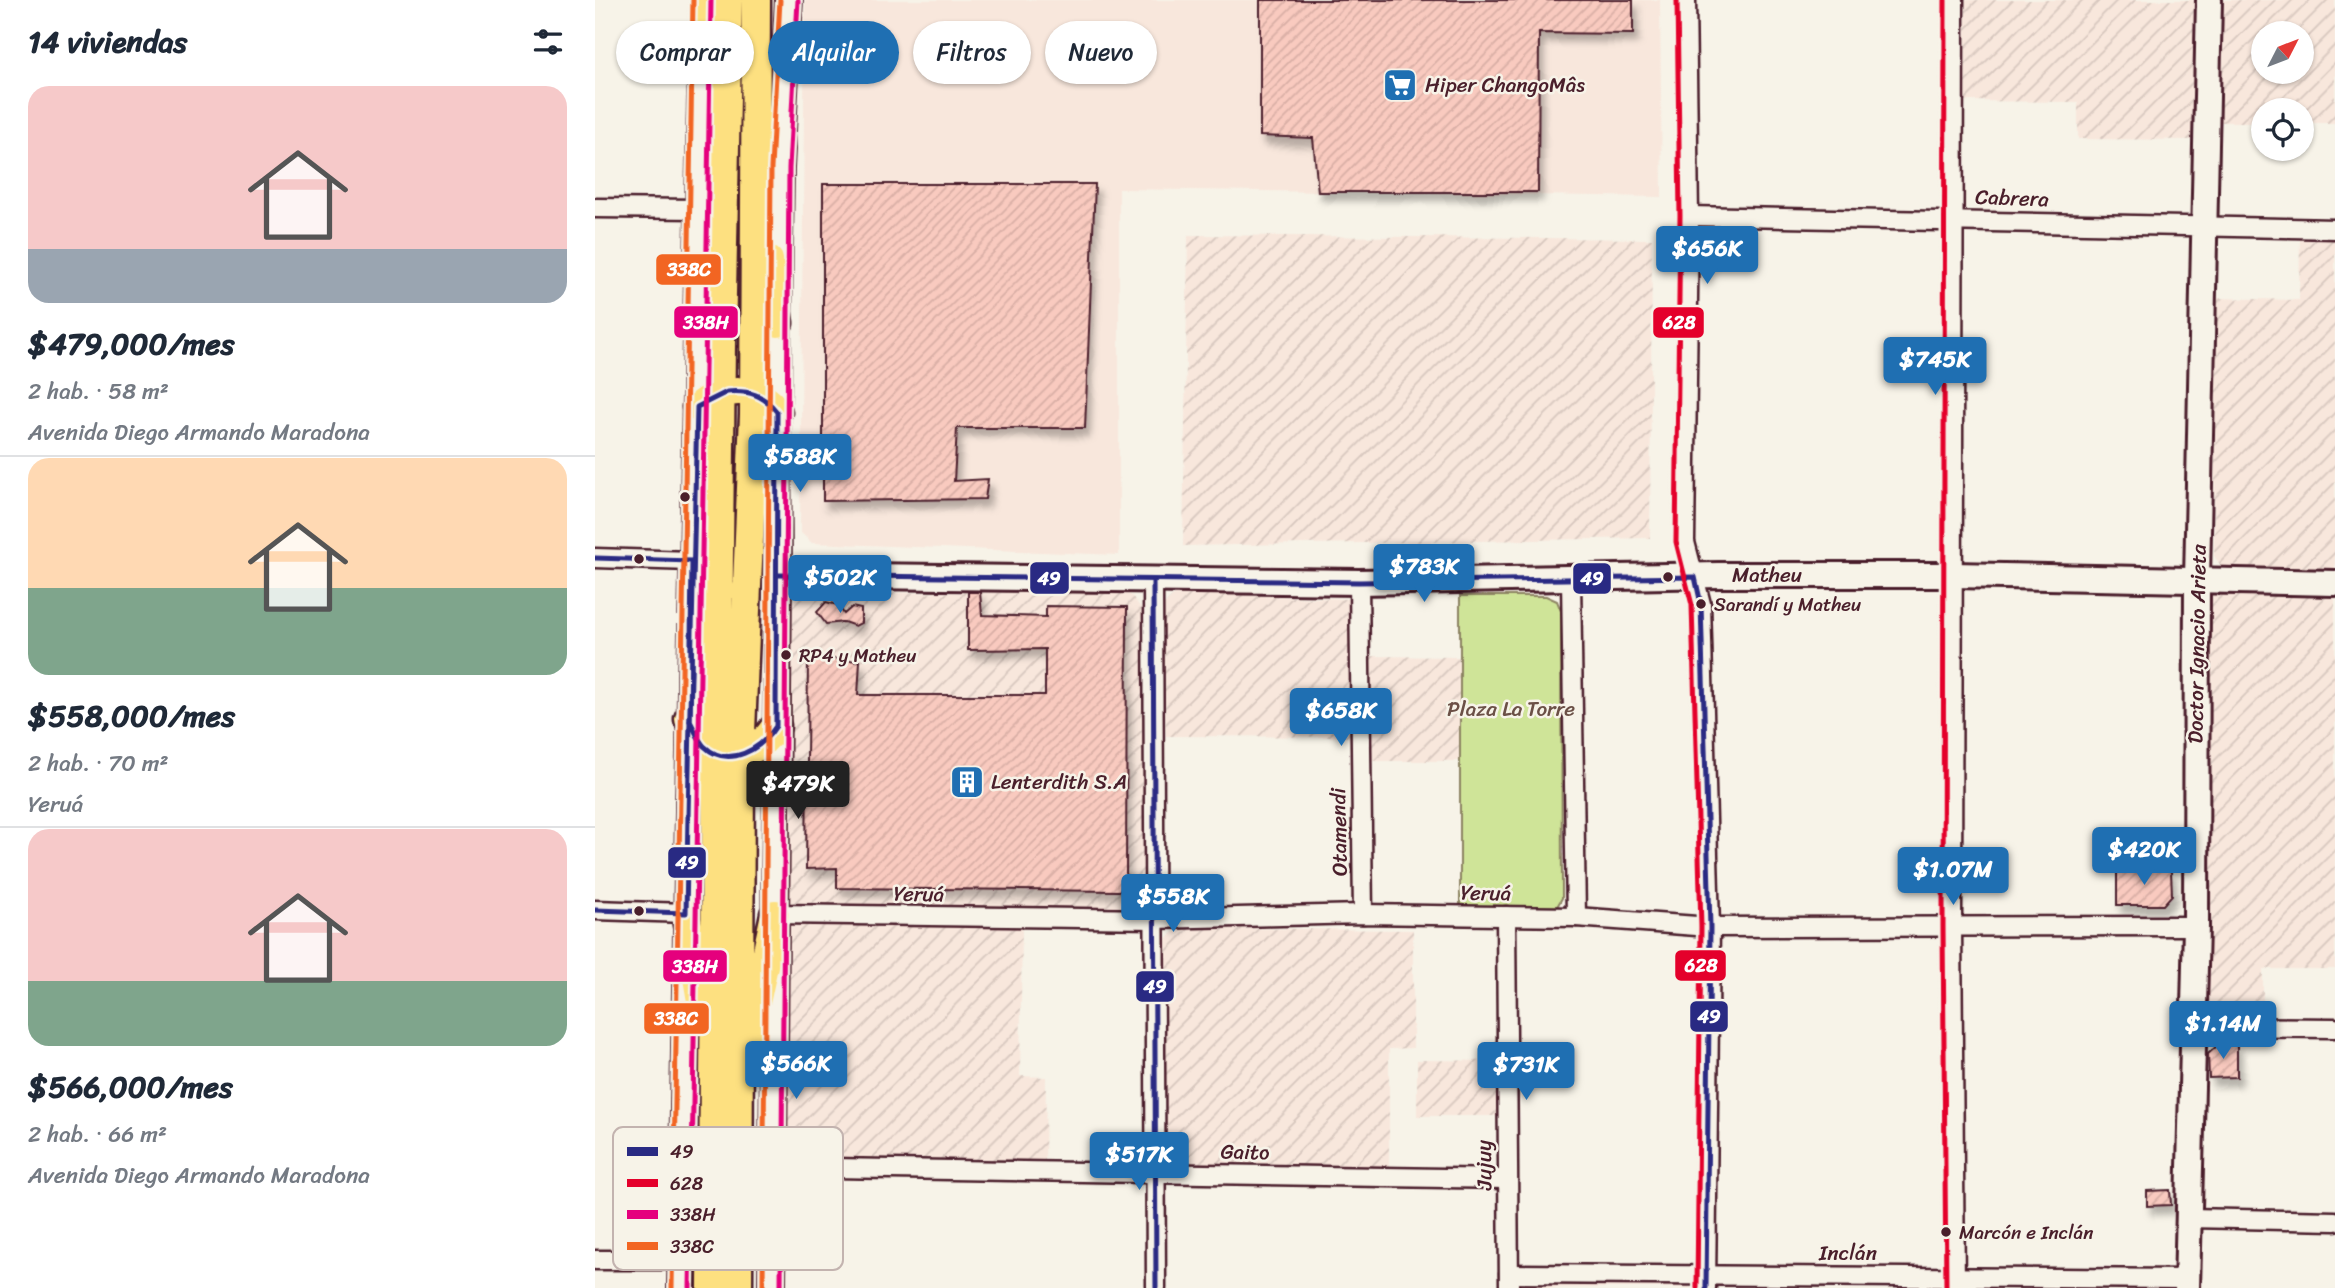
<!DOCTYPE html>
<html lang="es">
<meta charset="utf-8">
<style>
:root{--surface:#fff;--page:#f6f6f7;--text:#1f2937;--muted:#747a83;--line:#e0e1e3;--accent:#1f6fb2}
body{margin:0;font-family:Sriracha,sans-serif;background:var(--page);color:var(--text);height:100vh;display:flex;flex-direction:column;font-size:26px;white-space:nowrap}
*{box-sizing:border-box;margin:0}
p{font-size:23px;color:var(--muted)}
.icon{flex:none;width:38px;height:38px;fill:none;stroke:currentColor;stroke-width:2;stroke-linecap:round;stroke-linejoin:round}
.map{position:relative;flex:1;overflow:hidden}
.side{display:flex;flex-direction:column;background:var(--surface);width:595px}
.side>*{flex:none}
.hud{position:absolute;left:21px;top:21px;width:665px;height:63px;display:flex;gap:14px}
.needle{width:46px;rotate:48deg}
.buttons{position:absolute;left:1656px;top:21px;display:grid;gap:14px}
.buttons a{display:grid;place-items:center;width:63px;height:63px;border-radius:50%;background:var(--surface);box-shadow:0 2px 5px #0004;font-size:35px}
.price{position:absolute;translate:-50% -60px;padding:0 16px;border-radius:7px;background:var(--accent);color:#fff;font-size:23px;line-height:46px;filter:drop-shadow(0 2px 4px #0008)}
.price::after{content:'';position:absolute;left:50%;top:42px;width:21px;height:16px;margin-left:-10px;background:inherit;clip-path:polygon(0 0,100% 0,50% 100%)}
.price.active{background:#222;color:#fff}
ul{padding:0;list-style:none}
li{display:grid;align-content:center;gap:14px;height:371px;padding:0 28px}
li+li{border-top:2px solid var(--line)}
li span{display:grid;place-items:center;height:217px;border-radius:21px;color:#555}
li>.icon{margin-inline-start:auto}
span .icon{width:126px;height:126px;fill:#fffc;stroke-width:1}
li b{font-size:30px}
h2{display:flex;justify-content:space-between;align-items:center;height:84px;padding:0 28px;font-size:30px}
.chip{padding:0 24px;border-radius:32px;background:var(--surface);box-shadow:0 2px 5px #0004;font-size:24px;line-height:63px}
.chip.active{background:var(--accent);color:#fff}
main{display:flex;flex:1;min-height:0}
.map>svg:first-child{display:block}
.built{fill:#f8e7dc}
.industrial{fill:url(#industrial-furrows);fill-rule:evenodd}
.grass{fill:url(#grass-dots);stroke:#8c8262;stroke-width:2}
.park{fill:#cfe498;stroke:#8c8262;stroke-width:2}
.building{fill:url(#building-hatch);stroke:#4a1f2b;stroke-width:2;filter:url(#shadow)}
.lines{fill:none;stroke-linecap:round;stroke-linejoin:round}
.street-casing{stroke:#4a1f2b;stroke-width:23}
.secondary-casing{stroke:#4a1f2b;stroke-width:30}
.primary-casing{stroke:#4a1f2b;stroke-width:33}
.street{stroke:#f7f3e8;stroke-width:18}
.secondary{stroke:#f7f3e8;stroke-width:24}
.primary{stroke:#fde080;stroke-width:28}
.bus-1-casing{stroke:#f7f3e8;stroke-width:10}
.bus-2-casing{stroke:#f7f3e8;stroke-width:10}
.bus-3-casing{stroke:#f7f3e8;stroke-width:10}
.bus-4-casing{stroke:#f7f3e8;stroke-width:10}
.bus-1{stroke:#292a83;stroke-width:5}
.bus-2{stroke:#e4002b;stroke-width:5}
.bus-3{stroke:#e5007d;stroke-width:5}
.bus-4{stroke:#f26522;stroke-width:5}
.bus-dot{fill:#4a1f2b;stroke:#f7f3e8;stroke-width:2.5}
.labels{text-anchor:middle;stroke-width:5;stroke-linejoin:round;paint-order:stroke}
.bus-label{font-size:19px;fill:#4a1f2b;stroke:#f7f3e8;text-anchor:start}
.poi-label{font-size:21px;fill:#4a1f2b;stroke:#f7f3e8;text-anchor:start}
.street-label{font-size:21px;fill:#4a1f2b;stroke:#f7f3e8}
.park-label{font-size:21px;fill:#6b5046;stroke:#f7f3e8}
.key{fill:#f7f3e8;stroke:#c3b3af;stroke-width:2}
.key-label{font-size:19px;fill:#4a1f2b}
.line-badge{stroke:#f7f3e8;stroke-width:2.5}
.badge-label{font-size:19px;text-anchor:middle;font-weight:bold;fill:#fff}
</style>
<main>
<section class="side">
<h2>14 viviendas<svg class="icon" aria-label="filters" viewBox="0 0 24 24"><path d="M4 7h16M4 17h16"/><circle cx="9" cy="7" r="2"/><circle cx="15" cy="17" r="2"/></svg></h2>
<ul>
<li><span style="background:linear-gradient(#f6c9c9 75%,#9aa5b1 0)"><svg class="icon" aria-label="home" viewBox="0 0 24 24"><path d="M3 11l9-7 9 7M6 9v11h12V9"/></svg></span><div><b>$479,000/mes</b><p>2 hab. · 58 m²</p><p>Avenida Diego Armando Maradona</p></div></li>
<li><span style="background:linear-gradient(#ffd9b3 60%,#7fa58c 0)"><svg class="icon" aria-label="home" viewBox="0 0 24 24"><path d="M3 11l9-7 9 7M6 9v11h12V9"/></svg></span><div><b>$558,000/mes</b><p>2 hab. · 70 m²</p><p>Yeruá</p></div></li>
<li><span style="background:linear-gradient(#f6c9c9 70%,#7fa58c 0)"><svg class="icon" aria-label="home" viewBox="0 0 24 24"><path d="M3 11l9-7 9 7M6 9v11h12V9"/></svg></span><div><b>$566,000/mes</b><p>2 hab. · 66 m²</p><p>Avenida Diego Armando Maradona</p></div></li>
</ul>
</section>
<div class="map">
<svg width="1740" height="1288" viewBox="0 0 1740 1288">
<defs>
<pattern id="industrial-furrows" width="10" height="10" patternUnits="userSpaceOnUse" patternTransform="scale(1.75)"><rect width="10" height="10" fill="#f8e7dc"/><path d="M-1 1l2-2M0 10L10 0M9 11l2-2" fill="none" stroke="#d6c6bd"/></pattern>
<pattern id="grass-dots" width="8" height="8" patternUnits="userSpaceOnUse" patternTransform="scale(1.75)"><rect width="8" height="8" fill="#cfe498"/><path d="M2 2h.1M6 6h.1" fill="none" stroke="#b3c383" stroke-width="1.8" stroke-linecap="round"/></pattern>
<pattern id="building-hatch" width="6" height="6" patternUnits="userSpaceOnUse" patternTransform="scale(1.75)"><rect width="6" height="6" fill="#f9cabf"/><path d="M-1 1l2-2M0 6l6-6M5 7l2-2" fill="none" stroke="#d7ada4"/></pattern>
<filter id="shadow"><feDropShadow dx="4.5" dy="8" stdDeviation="3.5" flood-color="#0004"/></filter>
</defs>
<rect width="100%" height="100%" fill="#f7f3e8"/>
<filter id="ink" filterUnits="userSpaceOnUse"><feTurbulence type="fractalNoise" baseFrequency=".0143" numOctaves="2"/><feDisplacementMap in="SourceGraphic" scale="14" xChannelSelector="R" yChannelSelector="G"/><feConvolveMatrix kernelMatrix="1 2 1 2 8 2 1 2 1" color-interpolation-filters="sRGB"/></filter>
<g filter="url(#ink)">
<g class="built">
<polygon points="210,0 1065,0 1067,197 524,189 524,555 217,543 205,532"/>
<polygon points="937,1284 1088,1284 1096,1288 930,1288"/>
</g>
<g class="industrial">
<polygon points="1371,0 1605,0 1604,140 1483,139 1483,102 1370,101"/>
<path d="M1623,0H1740V123H1706V110H1668V122H1622ZM1668,33H1706V72H1668Z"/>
<polygon points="593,235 1057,239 1055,538 588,546"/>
<polygon points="1705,235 1740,236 1740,576 1628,569 1619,556 1621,298 1704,300"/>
<polygon points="1619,591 1740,593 1740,969 1668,969 1668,1024 1611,1021 1602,1010 1613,598"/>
<polygon points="529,592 537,596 549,612 549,896 544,905 533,908 208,909 194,901 191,888 196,606 200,597 209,593"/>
<polygon points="581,593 755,599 758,604 759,737 571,736 568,612 570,604"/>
<polygon points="776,656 865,657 865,761 775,761"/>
<polygon points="196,925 427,928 425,1076 451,1077 450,1164 199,1161 192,1156 188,1147 192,929"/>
<polygon points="590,928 818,930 818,1048 794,1049 794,1169 584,1167 572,1160 568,1151 570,939 578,932"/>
<polygon points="822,1060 907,1061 907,1116 822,1116"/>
</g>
<polygon class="grass" points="143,0 148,0 145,359 142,368"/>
<polygon class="park" points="865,596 951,596 962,601 966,611 967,898 960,910 865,909"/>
<g class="building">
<polygon points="665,0 1038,0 1038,34 944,33 943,192 723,192 718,138 665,136"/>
<polygon points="228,184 500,184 490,428 362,428 359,481 393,479 390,499 228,501"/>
<polygon points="373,592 385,592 387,615 451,617 451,606 532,607 531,882 524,891 242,888 242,868 211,869 213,657 265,661 263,695 450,695 450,649 373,650"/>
<polygon points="231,602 243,605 249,614 257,607 266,609 266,623 260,626 249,622 231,624 222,612"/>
<polygon points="1522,870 1576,870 1577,895 1568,905 1522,905"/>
<polygon points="1624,1044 1642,1044 1642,1077 1614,1078 1613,1054"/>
<polygon points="1575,1190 1576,1205 1552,1206 1552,1191"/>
</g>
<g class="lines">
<g class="street-casing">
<g id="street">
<polyline points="1091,0 1094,216 1090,542 1106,604 1115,927 1111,1288"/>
<polyline points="1359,0 1357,926 1360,1288"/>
<polyline points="0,208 104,209"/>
<polyline points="1094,216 1740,229"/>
<polyline points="0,558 97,561"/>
<polyline points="976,578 981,917"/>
<polyline points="558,580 561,1288"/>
<polyline points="764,582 768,914"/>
<polyline points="0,910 91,913"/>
<polyline points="180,914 559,919 768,914 981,917 1115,927 1601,926"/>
<polyline points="911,916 914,1288"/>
<polyline points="1597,1027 1740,1028"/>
<polyline points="177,1167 911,1179"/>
<polyline points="1594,1218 1740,1221"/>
<polyline points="0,1260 86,1260"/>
<polyline points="914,1274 1592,1279"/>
</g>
</g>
<g class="secondary-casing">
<g id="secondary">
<polyline points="183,575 764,582 1123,575 1358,575 1740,583"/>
<polyline points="86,1288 107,36"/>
<polyline points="177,1288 183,575 182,412 185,168 194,0"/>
<polyline points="1592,1288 1601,926 1602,580 1614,0"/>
</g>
</g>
<g class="primary-casing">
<g id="primary">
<polyline points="107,54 117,0"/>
<polyline points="174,260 183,323"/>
<path d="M102,407C123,387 166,383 182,412"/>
<path d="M94,719C99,727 103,742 111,747C138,767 166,749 181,726"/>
<polyline points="91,913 107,1007"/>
<polyline points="155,1031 180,914"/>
<polyline points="117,1288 126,341 133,0"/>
<polyline points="143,1288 145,756 159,415 161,0"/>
</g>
</g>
<use href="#street" class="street"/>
<use href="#secondary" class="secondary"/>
<use href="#primary" class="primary"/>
<g class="bus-1-casing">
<g id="bus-1">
<path d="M132,392C154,390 169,395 182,412L181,726C167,748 134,770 109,746C103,740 99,728 95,721L102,407Z"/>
<polyline points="0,558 97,561"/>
<polyline points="183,575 764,582 1100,577 1106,604 1115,927 1111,1288"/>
<polyline points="558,580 561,1288"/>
<polyline points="95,721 97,561"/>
<polyline points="0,910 91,913 95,721"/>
</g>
</g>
<g class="bus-2-casing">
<g id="bus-2">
<polyline points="1082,0 1085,216 1081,542 1097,605 1106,927 1102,1288"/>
<polyline points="1350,0 1348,926 1351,1288"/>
</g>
</g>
<g class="bus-3-casing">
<g id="bus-3">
<polyline points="95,1288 116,0"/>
<polyline points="186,1288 194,168 203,0"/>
</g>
</g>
<g class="bus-4-casing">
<g id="bus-4">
<polyline points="77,1288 98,0"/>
<polyline points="168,1288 176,168 185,0"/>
</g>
</g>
<use href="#bus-1" class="bus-1"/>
<use href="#bus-2" class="bus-2"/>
<use href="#bus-3" class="bus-3"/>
<use href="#bus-4" class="bus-4"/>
</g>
</g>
<defs>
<g id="supermarket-square" transform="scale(1.75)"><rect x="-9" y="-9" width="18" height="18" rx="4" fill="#1f6fb2" stroke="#f7f3e8"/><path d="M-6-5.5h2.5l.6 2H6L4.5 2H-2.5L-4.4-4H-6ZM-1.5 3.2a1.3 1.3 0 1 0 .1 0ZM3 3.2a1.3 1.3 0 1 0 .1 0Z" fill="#fff"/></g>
<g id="building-square" transform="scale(1.75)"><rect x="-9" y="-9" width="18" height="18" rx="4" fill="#1f6fb2" stroke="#f7f3e8"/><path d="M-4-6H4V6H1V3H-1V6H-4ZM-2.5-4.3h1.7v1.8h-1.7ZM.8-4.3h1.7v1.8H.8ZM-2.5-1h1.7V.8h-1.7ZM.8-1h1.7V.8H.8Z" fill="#fff"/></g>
</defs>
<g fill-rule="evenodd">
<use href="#supermarket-square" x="805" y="85"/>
<use href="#building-square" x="372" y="782"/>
</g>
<g class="bus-dot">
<circle cx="90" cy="497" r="6"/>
<circle cx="44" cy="559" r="6"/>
<circle cx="1073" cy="577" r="6"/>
<circle cx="1106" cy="604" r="6"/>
<circle cx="191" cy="655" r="6"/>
<circle cx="44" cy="911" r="6"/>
<circle cx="1351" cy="1232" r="6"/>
</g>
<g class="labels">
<g class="bus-label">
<text x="1119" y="611">Sarandí y Matheu</text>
<text x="204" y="662">RP4 y Matheu</text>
<text x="1364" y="1239">Marcón e Inclán</text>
</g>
<g class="poi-label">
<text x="830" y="92">Hiper ChangoMâs</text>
<text x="396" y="789">Lenterdith S.A</text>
</g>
<g class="street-label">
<text transform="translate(1417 198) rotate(2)" y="7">Cabrera</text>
<text x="1172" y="582">Matheu</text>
<text transform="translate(1602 644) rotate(-89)" y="7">Doctor Ignacio Arieta</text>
<text transform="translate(744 832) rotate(-91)" y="7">Otamendi</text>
<text transform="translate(891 893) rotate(1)" y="7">Yeruá</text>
<text transform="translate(324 894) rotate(1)" y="7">Yeruá</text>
<text transform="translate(650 1152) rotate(1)" y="7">Gaito</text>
<text transform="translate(889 1165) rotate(-91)" y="7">Jujuy</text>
<text x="1253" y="1260">Inclán</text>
</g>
<g class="park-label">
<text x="916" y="716">Plaza La Torre</text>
</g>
</g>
<rect x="18" y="1127" width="230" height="143" rx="10" class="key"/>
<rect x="32" y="1147" width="31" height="9" fill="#292a83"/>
<rect x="32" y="1179" width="31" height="8" fill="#e4002b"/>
<rect x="32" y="1210" width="31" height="9" fill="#e5007d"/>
<rect x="32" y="1242" width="31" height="8" fill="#f26522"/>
<g class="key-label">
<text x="75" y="1158">49</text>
<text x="75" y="1190">628</text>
<text x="75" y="1221">338H</text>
<text x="75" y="1253">338C</text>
</g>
<g class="line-badge">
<rect x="60" y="253" width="67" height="33" rx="7" fill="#f26522"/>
<rect x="78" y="305" width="66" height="34" rx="7" fill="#e5007d"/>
<rect x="1057" y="306" width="53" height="33" rx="7" fill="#e4002b"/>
<rect x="434" y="561" width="41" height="34" rx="7" fill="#292a83"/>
<rect x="977" y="562" width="40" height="33" rx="7" fill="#292a83"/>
<rect x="72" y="846" width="40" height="33" rx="7" fill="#292a83"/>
<rect x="1079" y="949" width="53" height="33" rx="7" fill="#e4002b"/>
<rect x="67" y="949" width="66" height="34" rx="7" fill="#e5007d"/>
<rect x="540" y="970" width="40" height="33" rx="7" fill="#292a83"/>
<rect x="1094" y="1000" width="40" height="33" rx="7" fill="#292a83"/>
<rect x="48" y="1002" width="67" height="33" rx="7" fill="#f26522"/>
</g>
<g class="badge-label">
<text x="94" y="276">338C</text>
<text x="111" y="329">338H</text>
<text x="1084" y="329">628</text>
<text x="454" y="585">49</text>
<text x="997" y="585">49</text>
<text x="92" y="869">49</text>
<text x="1106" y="972">628</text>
<text x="100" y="973">338H</text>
<text x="560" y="993">49</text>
<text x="1114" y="1023">49</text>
<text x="81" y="1025">338C</text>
</g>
</svg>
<div class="buttons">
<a><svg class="needle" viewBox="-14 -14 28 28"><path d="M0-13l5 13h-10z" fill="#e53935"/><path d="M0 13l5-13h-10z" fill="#747a83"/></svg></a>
<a><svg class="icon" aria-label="locate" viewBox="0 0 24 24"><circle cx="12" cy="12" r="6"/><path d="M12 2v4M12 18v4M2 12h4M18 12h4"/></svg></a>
</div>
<b class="price" style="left:1112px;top:286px">$656K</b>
<b class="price" style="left:1340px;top:397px">$745K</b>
<b class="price" style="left:205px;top:494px">$588K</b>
<b class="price" style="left:829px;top:604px">$783K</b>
<b class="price" style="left:245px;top:615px">$502K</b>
<b class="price" style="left:746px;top:748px">$658K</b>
<b class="price active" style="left:203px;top:821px">$479K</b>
<b class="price" style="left:1549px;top:887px">$420K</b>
<b class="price" style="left:1358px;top:907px">$1.07M</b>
<b class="price" style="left:578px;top:934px">$558K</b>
<b class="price" style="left:1628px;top:1061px">$1.14M</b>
<b class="price" style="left:201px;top:1101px">$566K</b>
<b class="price" style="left:931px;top:1102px">$731K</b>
<b class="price" style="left:544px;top:1192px">$517K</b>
<div class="hud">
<a class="chip">Comprar</a>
<a class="chip active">Alquilar</a>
<a class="chip">Filtros</a>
<a class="chip">Nuevo</a>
</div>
</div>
</main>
